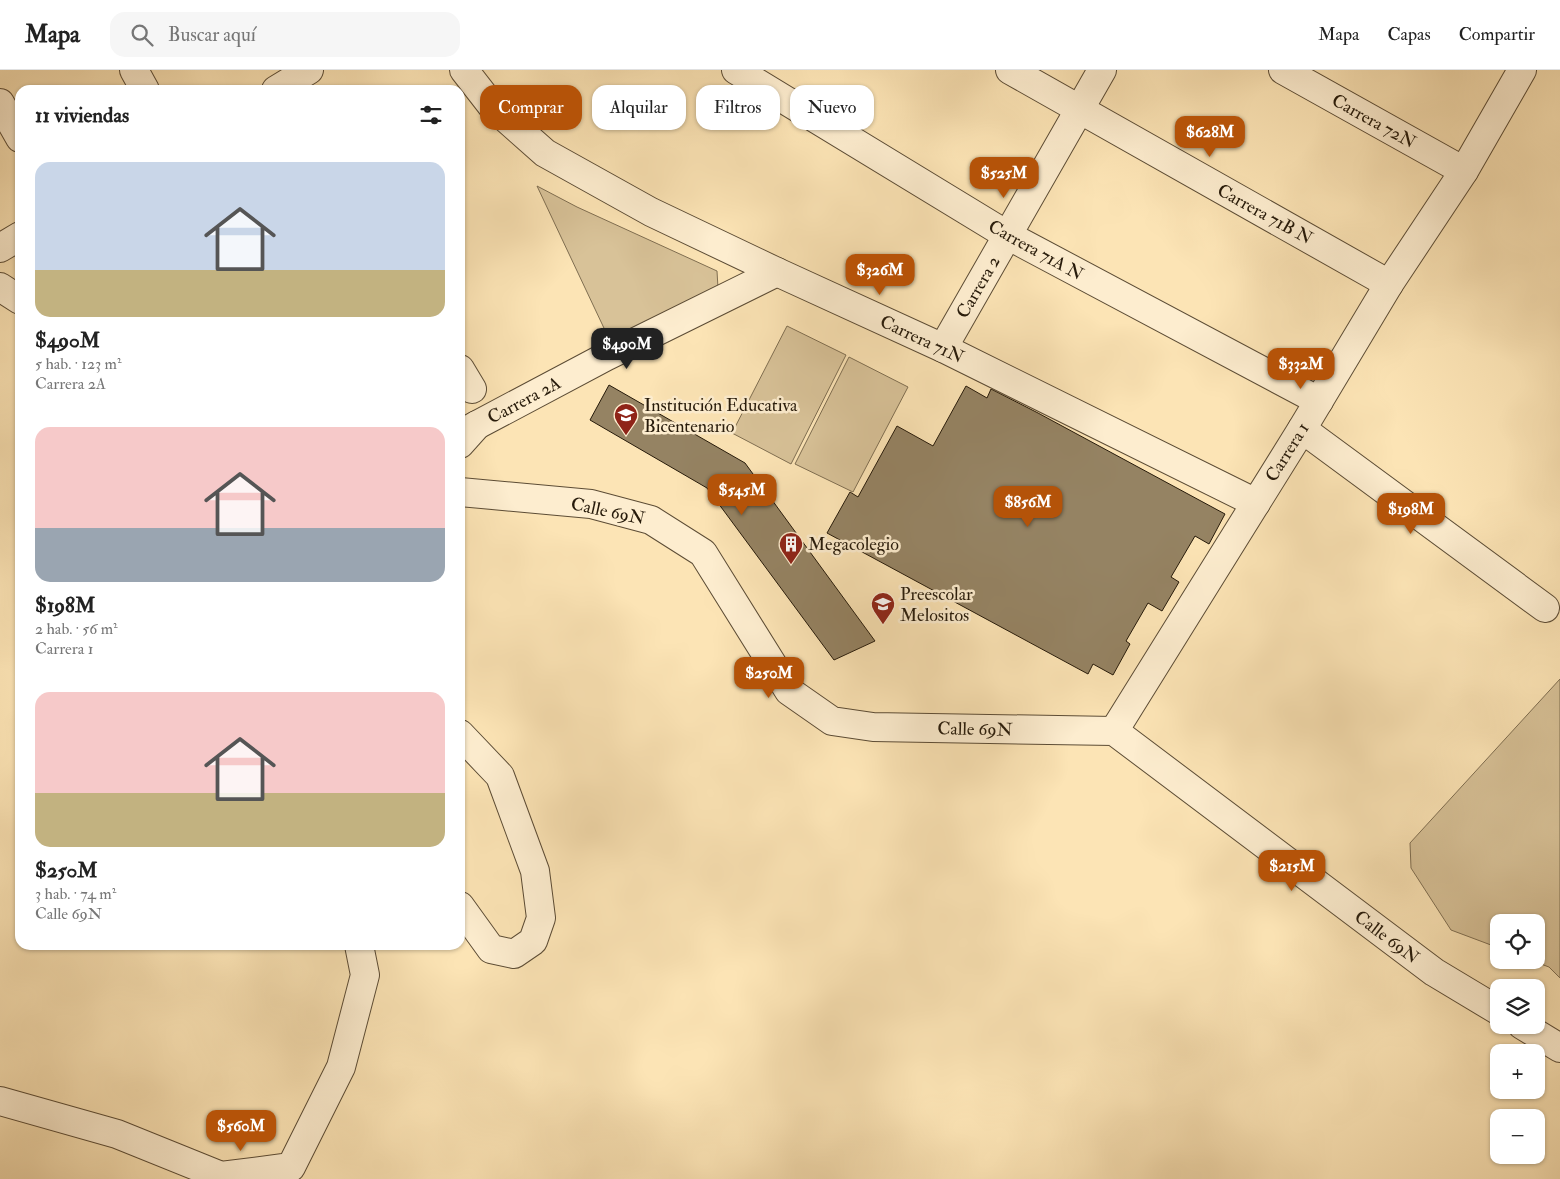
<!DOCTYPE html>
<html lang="es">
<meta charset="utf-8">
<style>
:root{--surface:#fff;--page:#f6f6f6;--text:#222;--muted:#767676;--line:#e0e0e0;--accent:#b45309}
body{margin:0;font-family:"IM FELL Double Pica",serif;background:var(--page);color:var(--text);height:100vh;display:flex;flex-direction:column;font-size:19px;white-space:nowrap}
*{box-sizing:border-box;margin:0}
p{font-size:16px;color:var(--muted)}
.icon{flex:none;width:28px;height:28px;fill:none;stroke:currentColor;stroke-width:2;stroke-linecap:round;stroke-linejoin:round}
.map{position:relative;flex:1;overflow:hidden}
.drawer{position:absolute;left:15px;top:15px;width:450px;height:865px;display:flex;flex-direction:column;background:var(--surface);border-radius:15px;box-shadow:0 1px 4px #0004}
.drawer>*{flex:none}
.guide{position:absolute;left:480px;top:15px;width:475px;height:45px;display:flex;gap:10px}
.fabs{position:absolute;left:1490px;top:844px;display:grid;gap:10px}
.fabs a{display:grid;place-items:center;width:55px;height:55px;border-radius:10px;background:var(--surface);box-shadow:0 1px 4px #0004;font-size:25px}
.price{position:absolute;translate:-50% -42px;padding:0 11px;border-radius:10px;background:var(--accent);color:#fff;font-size:16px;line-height:32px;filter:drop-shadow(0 1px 2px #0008)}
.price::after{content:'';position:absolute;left:50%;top:30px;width:15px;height:11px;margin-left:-8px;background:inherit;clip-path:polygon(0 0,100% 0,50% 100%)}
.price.current{background:#222;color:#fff}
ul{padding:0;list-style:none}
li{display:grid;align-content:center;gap:10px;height:265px;padding:0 20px}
li span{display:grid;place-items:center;height:155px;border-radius:15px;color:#555}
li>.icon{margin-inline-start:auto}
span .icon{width:90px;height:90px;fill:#fffc;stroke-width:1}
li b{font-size:21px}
h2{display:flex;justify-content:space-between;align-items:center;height:60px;padding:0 20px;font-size:21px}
.pill{padding:0 18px;border-radius:15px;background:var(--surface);box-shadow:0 1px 4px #0004;font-size:18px;line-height:45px}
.pill.current{background:var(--accent);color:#fff}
header{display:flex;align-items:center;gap:30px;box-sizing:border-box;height:70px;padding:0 25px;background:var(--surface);border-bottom:1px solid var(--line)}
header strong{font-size:24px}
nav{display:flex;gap:28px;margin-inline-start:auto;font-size:18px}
.search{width:350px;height:45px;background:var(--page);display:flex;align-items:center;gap:12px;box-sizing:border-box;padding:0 18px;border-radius:15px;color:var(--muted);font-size:19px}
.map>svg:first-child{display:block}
.green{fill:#d8c298;stroke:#7f6e51}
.building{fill:#958363;stroke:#261a0a}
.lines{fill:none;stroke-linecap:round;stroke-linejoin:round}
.minor-casing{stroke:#5c4c35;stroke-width:30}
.tertiary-casing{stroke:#5c4c35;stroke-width:30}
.minor{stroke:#fdedcf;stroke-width:28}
.tertiary{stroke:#fdedcf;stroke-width:28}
.labels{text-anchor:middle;stroke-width:5;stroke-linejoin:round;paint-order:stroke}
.street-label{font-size:18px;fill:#261a0a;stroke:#fdedcf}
.poi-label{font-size:18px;fill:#261a0a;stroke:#fdedcf;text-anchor:start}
</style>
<header>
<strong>Mapa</strong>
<div class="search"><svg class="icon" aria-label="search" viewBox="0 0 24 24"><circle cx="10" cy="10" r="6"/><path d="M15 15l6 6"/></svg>Buscar aquí</div>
<nav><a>Mapa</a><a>Capas</a><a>Compartir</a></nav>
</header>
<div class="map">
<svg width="1560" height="1109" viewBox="0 0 1560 1109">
<rect width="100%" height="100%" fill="#fce4b5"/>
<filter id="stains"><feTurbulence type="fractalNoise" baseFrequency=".004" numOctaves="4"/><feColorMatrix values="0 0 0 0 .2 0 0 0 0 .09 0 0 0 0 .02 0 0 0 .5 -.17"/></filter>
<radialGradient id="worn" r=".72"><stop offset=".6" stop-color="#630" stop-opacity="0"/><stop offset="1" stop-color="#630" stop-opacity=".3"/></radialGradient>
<g class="green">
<polygon points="537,116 577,137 717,201 718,218 611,273"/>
<polygon points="787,256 846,285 791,394 732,363"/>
<polygon points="849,287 908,317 853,422 795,394"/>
<polygon points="1560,609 1560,908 1549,897 1530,890 1536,890 1536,852 1499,852 1499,878 1451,860 1411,798 1410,773"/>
</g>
<g class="building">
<polygon points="609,315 745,393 875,571 834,590 707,418 590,350"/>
<polygon points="966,316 987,328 991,319 1038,343 1225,444 1209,474 1195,466 1171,507 1179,512 1162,541 1148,533 1126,571 1130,574 1113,605 1093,594 1088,604 827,463 850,422 858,427 897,356 933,376"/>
</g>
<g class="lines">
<g class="minor-casing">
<g id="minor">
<polyline points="134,0 145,20"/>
<polyline points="464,0 492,36 545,83 651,142 777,202 943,278 1256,433"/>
<polyline points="736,0 1007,165 1319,331"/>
<polyline points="1010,0 1389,214"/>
<polyline points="1283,0 1464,101"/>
<polyline points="276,20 309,0"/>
<polyline points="0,33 20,68"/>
<polyline points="0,178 20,166"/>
<polyline points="943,278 1102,0"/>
<polyline points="460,299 472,319"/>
<polyline points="1302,359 1545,538"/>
<polyline points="460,364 607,286 777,202"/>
<polyline points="1114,661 1302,359 1389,214 1464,101 1522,0"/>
<polyline points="460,664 500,706 535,801 541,848 533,871 514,884 491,879 460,836"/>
<polyline points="0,1031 117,1064 221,1106 291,1097 341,997 365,905 359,875"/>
</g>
</g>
<g class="tertiary-casing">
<g id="tertiary">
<polyline points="0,217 20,230"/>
<polyline points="460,374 477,355"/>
<polyline points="460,422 591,434 651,450 703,483 789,621 832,651 873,657 1114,661 1434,902 1499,941"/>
<polyline points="1522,955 1560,978"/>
</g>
</g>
<use href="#minor" class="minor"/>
<use href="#tertiary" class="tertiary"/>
</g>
<defs>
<g id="school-pin" transform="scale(1.25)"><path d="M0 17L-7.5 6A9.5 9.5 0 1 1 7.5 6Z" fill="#8f2418" stroke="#fdedcf"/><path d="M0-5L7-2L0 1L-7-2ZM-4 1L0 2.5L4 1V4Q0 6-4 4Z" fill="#fff"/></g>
<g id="building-pin" transform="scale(1.25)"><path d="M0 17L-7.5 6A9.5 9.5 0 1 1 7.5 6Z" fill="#8f2418" stroke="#fdedcf"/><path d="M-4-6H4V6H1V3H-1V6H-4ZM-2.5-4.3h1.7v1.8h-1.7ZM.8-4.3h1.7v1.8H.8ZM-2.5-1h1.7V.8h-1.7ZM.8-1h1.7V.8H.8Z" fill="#fff"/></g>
</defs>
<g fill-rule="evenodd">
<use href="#school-pin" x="626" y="345"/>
<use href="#building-pin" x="791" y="474"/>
<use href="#school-pin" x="883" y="534"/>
</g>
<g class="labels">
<g class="street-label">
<text transform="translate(1374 51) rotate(29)" y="6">Carrera 72N</text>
<text transform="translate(1265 144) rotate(29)" y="6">Carrera 71B N</text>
<text transform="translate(1036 180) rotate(29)" y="6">Carrera 71A N</text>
<text transform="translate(978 217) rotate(-60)" y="6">Carrera 2</text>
<text transform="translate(922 269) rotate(25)" y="6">Carrera 71N</text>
<text transform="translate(524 330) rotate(-28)" y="6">Carrera 2A</text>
<text transform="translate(1287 382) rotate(-58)" y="6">Carrera 1</text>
<text transform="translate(608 441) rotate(12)" y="6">Calle 69N</text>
<text transform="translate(975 659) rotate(1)" y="6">Calle 69N</text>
<text transform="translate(1387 867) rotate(37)" y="6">Calle 69N</text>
</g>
<g class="poi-label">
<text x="644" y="341">Institución Educativa<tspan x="644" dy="21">Bicentenario</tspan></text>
<text x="808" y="480">Megacolegio</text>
<text x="900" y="530">Preescolar<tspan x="900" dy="21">Melositos</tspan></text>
</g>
</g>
<rect width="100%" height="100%" filter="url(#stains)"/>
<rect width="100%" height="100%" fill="url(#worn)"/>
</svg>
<div class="fabs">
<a><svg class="icon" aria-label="locate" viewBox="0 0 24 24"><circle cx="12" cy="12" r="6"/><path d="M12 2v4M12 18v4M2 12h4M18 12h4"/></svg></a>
<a><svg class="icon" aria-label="layers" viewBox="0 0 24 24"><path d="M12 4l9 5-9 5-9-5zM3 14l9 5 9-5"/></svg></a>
<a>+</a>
<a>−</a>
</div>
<b class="price" style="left:1210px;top:88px">$628M</b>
<b class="price" style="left:1004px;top:129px">$525M</b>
<b class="price" style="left:880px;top:226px">$326M</b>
<b class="price current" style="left:627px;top:300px">$490M</b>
<b class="price" style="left:1301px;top:320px">$332M</b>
<b class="price" style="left:742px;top:446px">$545M</b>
<b class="price" style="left:1028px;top:458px">$856M</b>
<b class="price" style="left:1411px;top:465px">$198M</b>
<b class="price" style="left:769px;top:629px">$250M</b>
<b class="price" style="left:1292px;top:822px">$215M</b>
<b class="price" style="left:241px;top:1082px">$560M</b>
<div class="guide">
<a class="pill current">Comprar</a>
<a class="pill">Alquilar</a>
<a class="pill">Filtros</a>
<a class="pill">Nuevo</a>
</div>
<section class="drawer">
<h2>11 viviendas<svg class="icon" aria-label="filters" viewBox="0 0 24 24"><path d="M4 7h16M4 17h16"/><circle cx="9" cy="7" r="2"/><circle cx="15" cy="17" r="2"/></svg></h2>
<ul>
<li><span style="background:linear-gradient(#c9d6e8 70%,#c2b280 0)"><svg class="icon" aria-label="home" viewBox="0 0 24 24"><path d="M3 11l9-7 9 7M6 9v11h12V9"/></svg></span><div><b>$490M</b><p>5 hab. · 123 m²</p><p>Carrera 2A</p></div></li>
<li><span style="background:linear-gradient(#f6c9c9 65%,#9aa5b1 0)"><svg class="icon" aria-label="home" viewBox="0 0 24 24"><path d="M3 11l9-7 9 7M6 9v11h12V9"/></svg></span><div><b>$198M</b><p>2 hab. · 56 m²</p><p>Carrera 1</p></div></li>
<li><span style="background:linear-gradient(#f6c9c9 65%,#c2b280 0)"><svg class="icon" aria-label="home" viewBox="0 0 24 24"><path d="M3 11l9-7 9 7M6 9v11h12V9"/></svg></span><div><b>$250M</b><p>3 hab. · 74 m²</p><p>Calle 69N</p></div></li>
</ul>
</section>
</div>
